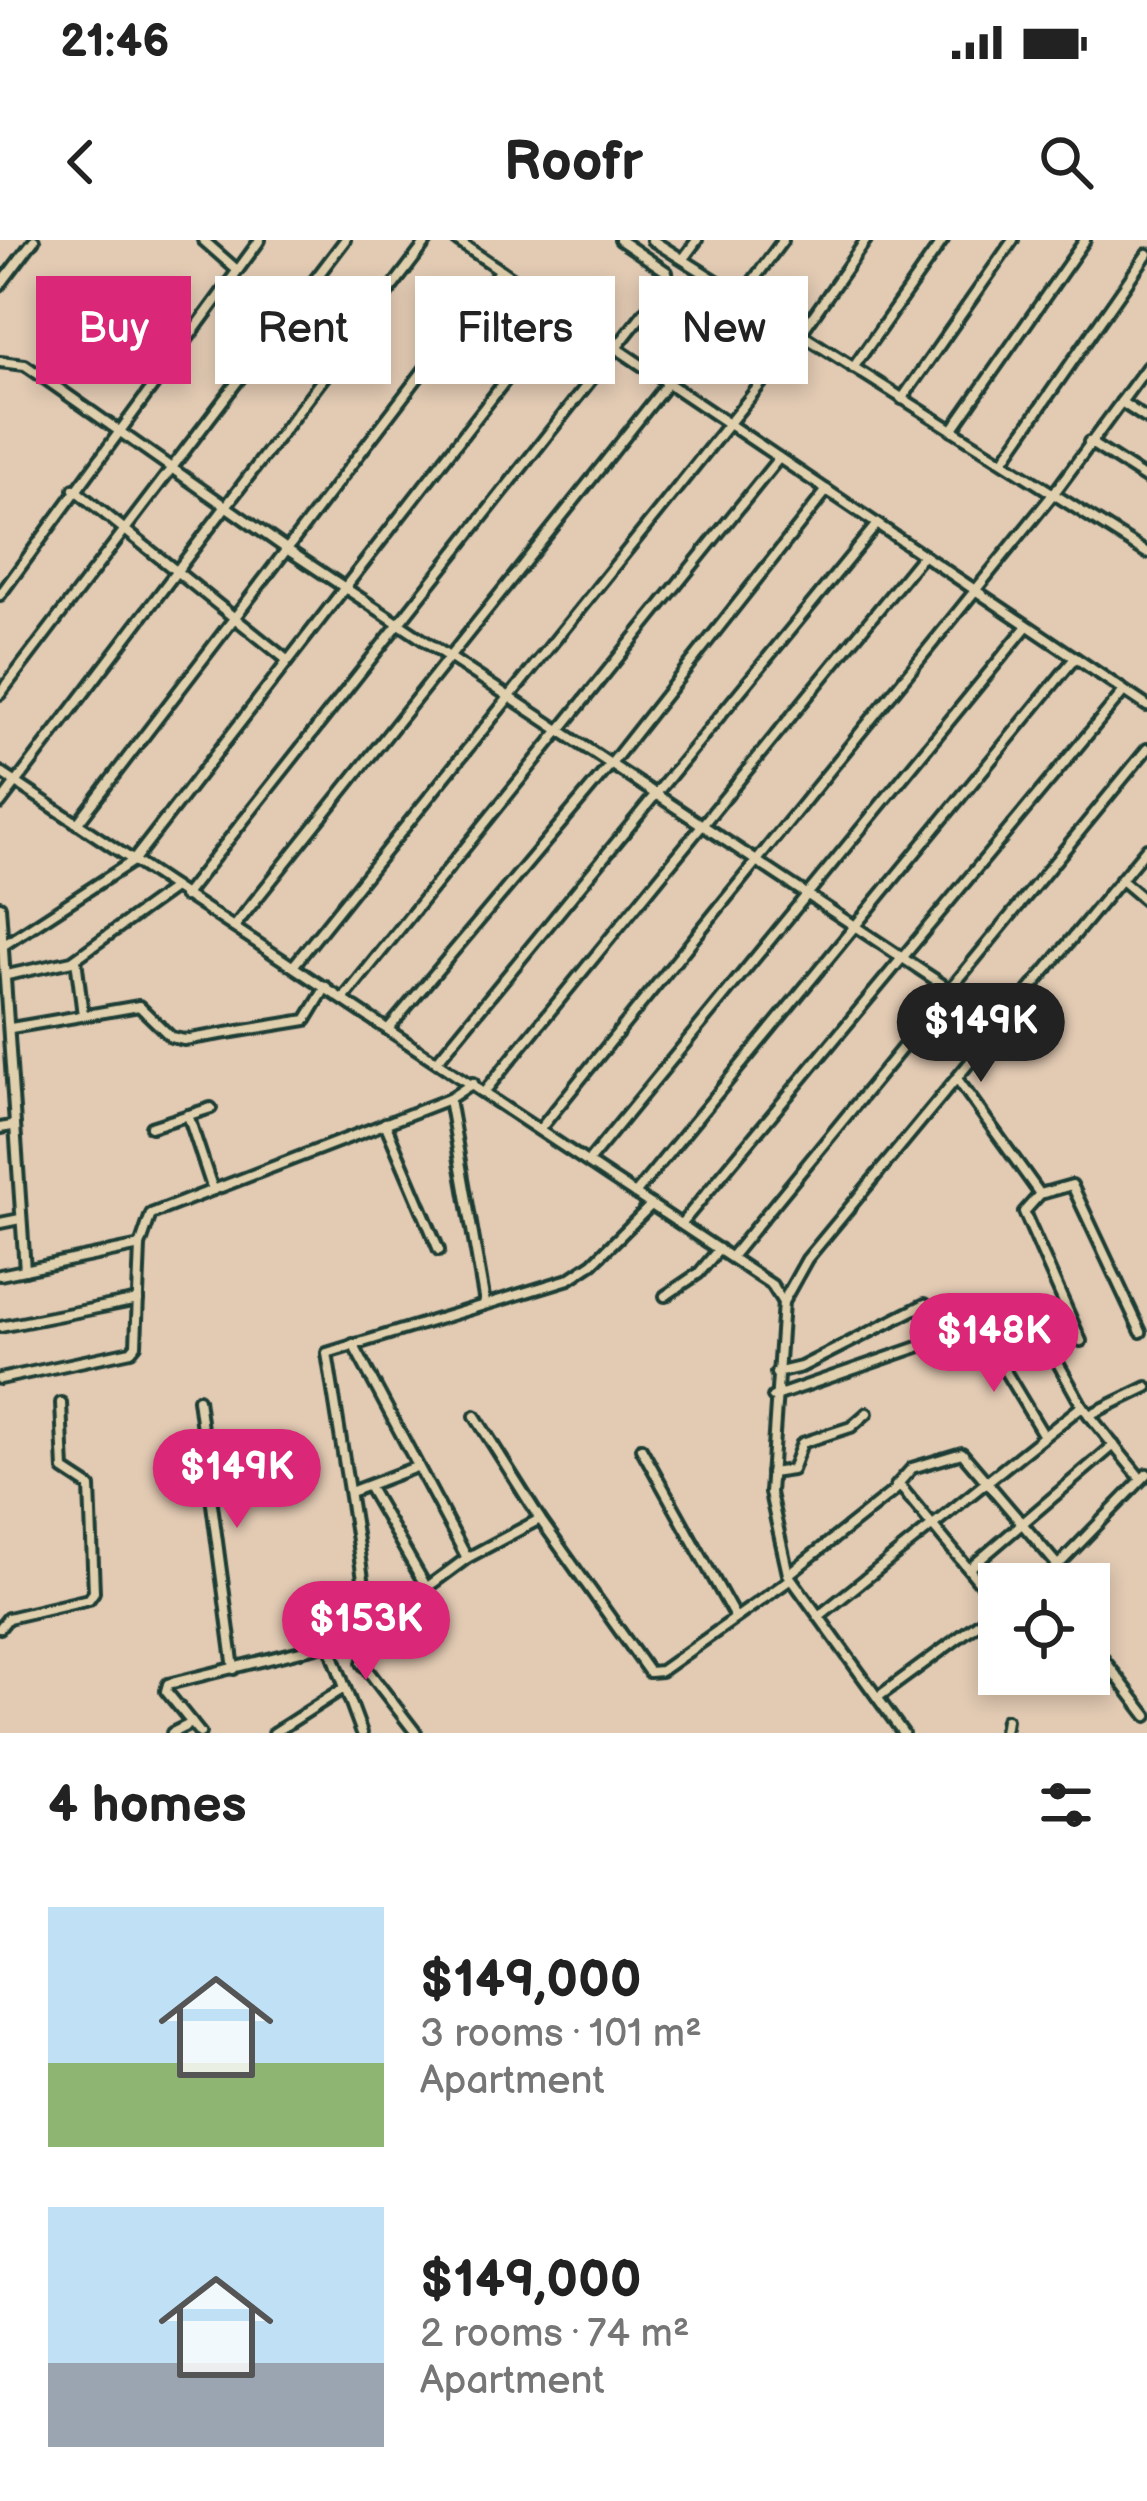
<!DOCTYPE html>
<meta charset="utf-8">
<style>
:root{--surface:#fff;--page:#f2f2f2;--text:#222;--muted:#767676;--accent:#db2777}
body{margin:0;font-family:"Balsamiq Sans",sans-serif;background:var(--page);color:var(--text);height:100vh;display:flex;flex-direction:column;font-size:45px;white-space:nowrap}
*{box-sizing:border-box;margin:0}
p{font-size:39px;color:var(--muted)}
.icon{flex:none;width:66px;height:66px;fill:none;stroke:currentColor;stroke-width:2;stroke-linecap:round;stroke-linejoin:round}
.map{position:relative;height:1493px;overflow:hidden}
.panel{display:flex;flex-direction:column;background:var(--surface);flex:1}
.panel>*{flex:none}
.banner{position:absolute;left:36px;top:36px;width:1077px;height:108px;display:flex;gap:24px}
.tools{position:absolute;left:978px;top:1323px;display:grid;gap:24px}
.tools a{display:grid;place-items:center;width:132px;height:132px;border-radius:0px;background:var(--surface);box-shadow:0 6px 18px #0003;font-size:60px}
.price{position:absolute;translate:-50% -102px;padding:0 27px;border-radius:42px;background:var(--accent);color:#fff;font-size:39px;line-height:78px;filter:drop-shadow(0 3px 6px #0008)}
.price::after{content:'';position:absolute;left:50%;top:72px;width:36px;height:27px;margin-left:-18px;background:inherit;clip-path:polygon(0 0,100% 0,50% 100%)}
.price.on{background:#222;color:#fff}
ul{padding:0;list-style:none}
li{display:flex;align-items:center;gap:36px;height:300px;padding:0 48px}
li span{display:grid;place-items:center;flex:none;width:336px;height:240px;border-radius:0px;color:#555}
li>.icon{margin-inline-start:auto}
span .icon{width:144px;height:144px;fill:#fffc;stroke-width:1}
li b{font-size:51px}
h2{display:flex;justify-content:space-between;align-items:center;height:144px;padding:0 48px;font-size:51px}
.tag{padding:0 42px;border-radius:0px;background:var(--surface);box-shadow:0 6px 18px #0003;font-size:42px;line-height:108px}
.tag.on{background:var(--accent);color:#fff}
.status{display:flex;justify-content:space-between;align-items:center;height:84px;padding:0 60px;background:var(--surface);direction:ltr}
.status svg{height:33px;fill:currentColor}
header{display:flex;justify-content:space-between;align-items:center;height:156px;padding:0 48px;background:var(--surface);font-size:54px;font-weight:800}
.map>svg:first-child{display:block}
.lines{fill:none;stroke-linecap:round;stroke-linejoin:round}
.minor-casing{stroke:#1f3d34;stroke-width:16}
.minor{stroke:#e1d0ad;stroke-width:8}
</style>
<div class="status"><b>21:46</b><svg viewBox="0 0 49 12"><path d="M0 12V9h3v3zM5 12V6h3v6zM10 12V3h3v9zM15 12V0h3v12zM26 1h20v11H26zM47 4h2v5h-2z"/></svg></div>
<header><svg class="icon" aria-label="back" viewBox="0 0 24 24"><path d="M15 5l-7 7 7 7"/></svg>Roofr<svg class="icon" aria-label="search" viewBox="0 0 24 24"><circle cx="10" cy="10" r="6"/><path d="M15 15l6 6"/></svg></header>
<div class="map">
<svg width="1147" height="1493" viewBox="0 0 1147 1493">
<rect width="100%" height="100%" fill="#e2cab3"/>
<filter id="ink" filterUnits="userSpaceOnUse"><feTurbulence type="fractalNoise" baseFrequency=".00833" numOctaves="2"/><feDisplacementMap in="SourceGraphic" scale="24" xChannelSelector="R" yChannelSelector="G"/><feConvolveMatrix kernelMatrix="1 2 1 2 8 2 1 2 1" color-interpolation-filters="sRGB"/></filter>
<g filter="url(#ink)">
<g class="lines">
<g class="minor-casing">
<g id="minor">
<polyline points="203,0 237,30"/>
<polyline points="456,0 1147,466"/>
<polyline points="652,0 1147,313"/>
<polyline points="683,19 697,0"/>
<polyline points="0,45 34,0"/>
<polyline points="741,57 783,0"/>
<polyline points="0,122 25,125 38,134 288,310 1002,784"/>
<polyline points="853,128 943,0"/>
<polyline points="902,159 1013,0"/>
<polyline points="1121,162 1147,179"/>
<polyline points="952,190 1085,0"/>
<polyline points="1089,202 1147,239"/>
<polyline points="1003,221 1147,14"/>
<polyline points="74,249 287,420"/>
<polyline points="0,355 260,0"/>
<polyline points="0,454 345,0"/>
<polyline points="0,532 772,1045 782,1061"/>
<polyline points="0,564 428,0"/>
<polyline points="77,584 500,30"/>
<polyline points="1121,640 1147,662"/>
<polyline points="184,656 668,42 667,32 620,0"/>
<polyline points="0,666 25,1030"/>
<polyline points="234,687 668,143"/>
<polyline points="4,705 133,621 560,70"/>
<polyline points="76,719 83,775"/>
<polyline points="294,725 800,95 866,0"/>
<polyline points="7,735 72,721 174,648"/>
<polyline points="344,758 779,218"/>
<polyline points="11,788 139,766 171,797 184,800 306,780 326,747"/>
<polyline points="389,788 611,524 827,250"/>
<polyline points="438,820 877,284"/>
<polyline points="958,840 1040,954 1072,945 1141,1092"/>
<polyline points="485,851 923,315"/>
<polyline points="449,859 485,1063"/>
<polyline points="188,875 213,950"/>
<polyline points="385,883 439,1010"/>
<polyline points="151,887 211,868"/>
<polyline points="0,888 12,886"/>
<polyline points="540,889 1054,253 1147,127"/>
<polyline points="588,922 1027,386"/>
<polyline points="635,954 1075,418"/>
<polyline points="1040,954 1024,972 1081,1101"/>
<polyline points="0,983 20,979"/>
<polyline points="681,984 1124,451"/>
<polyline points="731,1017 1147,509"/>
<polyline points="0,1035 140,1006"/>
<polyline points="665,1056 699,1033 719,1009"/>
<polyline points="1030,1073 1082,1166 1141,1239"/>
<polyline points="0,1087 138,1060"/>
<polyline points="981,1091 1044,1196"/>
<polyline points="353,1104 467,1318"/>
<polyline points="0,1139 131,1111 136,1105 140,1006 151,974 449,859 473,843"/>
<polyline points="773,1157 941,1099 925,1064 801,1127 776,1133"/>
<polyline points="198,1159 234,1429"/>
<polyline points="1089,1175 1147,1147"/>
<polyline points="475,1176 540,1279 649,1432 661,1431 791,1339"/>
<polyline points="641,1208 735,1377"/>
<polyline points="771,1233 792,1230 802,1203 851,1187 867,1173"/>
<polyline points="368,1246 428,1350"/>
<polyline points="896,1246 912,1228 962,1213 1059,1327"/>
<polyline points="353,1251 416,1227"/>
<polyline points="969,1329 1114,1205"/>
<polyline points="789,1334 900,1246 999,1366"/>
<polyline points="1040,1344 1147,1234"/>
<polyline points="819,1376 1082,1166"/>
<polyline points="377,1387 366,1357 327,1113 569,1039 593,1023 651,965"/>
<polyline points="0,1388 8,1378 89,1359 94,1352 90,1247 64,1230 61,1163"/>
<polyline points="1089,1400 1147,1476"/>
<polyline points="330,1407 362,1493"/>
<polyline points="362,1423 416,1493"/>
<polyline points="878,1457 999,1368"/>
<polyline points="172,1493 192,1483"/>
<polyline points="200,1493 166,1451 168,1444 361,1396 467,1318 540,1279"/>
<polyline points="274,1493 344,1448"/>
<polyline points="903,1493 788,1334 770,1253 783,1062 807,1019 1147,608"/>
<polyline points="1004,1493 1006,1480"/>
</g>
</g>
<use href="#minor" class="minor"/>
</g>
</g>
</svg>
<div class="tools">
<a><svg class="icon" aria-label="locate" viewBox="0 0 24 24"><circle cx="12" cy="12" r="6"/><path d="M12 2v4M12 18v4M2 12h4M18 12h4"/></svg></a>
</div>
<b class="price on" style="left:981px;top:845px">$149K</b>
<b class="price" style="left:994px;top:1155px">$148K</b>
<b class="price" style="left:237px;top:1291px">$149K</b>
<b class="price" style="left:366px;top:1443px">$153K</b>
<div class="banner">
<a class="tag on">Buy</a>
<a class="tag">Rent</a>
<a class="tag">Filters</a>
<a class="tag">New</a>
</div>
</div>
<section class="panel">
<h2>4 homes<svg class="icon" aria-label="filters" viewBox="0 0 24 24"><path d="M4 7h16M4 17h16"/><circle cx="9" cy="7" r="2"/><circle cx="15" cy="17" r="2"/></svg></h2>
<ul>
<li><span style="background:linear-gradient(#bfe0f5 65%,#8fb573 0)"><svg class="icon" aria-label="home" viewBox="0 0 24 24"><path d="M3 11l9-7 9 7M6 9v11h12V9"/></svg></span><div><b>$149,000</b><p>3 rooms · 101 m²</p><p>Apartment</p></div></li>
<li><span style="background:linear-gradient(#bfe0f5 65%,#9aa5b1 0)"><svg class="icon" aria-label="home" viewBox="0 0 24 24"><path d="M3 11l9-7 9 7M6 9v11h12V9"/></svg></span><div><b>$149,000</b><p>2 rooms · 74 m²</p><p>Apartment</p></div></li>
</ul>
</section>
